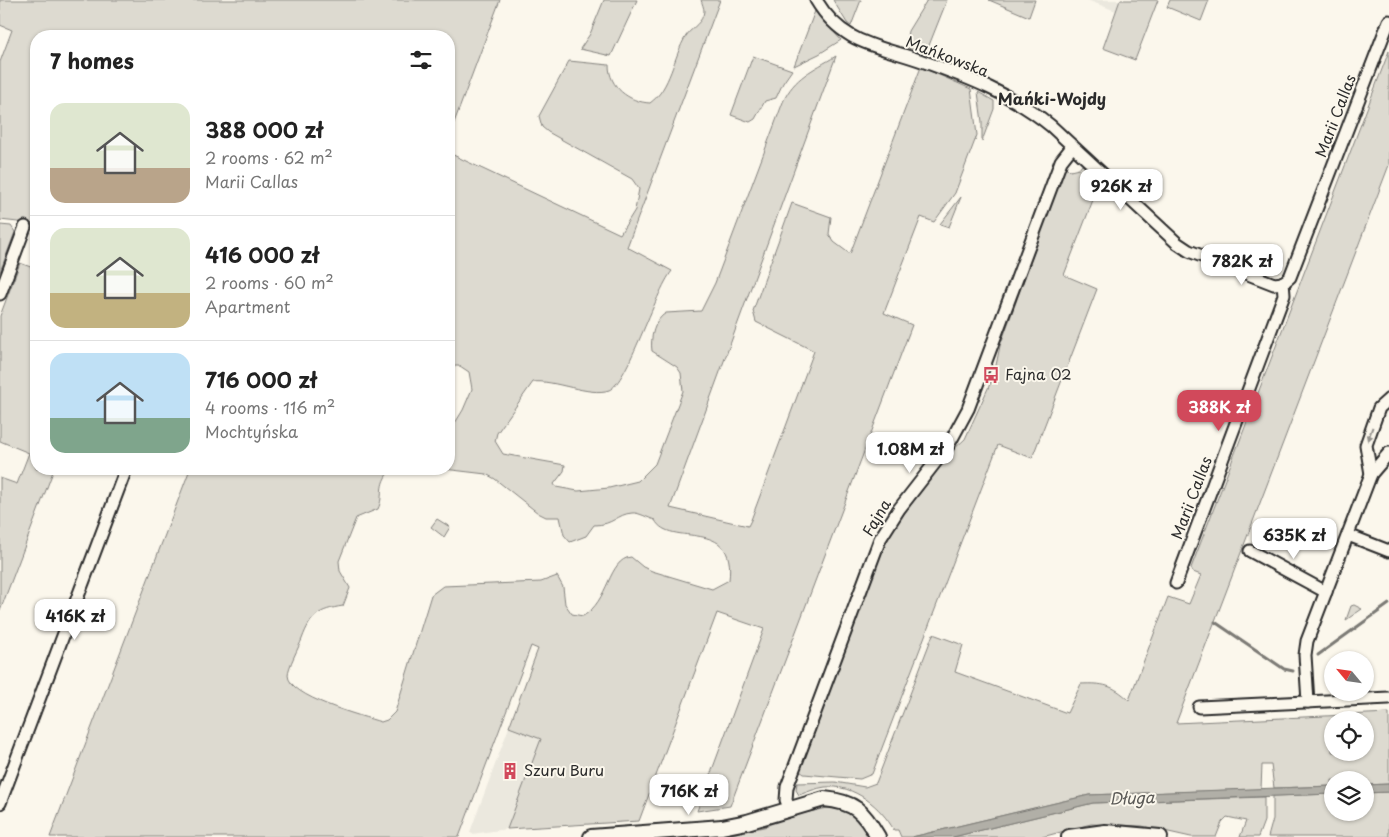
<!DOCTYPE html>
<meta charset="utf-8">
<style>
:root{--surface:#fff;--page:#f6f6f6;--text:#222;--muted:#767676;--line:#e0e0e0;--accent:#d1495b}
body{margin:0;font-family:"Playpen Sans",sans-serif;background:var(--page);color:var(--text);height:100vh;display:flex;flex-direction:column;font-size:19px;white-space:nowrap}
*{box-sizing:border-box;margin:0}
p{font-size:16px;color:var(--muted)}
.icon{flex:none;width:28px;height:28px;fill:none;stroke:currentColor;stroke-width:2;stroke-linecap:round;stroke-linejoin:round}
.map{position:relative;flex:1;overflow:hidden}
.details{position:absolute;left:30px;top:30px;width:425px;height:445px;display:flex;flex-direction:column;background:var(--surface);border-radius:20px;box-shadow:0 1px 4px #0004}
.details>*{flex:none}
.needle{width:32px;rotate:299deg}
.fabs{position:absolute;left:1324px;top:651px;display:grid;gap:10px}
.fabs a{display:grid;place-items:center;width:50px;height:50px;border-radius:50%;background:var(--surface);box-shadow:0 1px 4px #0004;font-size:25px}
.price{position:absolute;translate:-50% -42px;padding:0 11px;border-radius:10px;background:#fff;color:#222;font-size:16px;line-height:32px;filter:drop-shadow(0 1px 2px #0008)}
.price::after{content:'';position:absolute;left:50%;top:30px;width:15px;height:11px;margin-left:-8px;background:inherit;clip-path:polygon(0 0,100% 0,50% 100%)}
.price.selected{background:var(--accent);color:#fff}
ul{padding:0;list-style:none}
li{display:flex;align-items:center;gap:15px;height:125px;padding:0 20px}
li+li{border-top:1px solid var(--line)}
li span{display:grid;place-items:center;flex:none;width:140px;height:100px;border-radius:15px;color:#555}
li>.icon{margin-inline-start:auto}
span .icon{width:60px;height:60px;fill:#fffc;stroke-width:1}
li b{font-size:21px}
h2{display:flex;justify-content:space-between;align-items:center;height:60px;padding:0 20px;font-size:21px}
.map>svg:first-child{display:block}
.built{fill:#ebe8de}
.green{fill:#dddad0;stroke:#84827e;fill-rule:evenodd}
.water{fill:#b1afa7;stroke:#7b7a75}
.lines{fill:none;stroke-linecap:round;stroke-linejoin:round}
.stream{stroke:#7b7a75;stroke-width:3}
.minor-casing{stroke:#2b2b2b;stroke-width:15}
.tertiary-casing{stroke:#2b2b2b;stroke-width:18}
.minor{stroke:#fbf7ec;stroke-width:11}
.tertiary{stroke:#fbf7ec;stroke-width:14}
.oneway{fill:#93918c}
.labels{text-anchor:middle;stroke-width:4;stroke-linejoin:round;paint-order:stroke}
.street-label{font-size:15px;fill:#2b2b2b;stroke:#fbf7ec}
.poi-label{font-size:15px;fill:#2b2b2b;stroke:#fbf7ec;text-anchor:start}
.neighbourhood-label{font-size:16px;font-weight:bold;fill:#2b2b2b;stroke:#fbf7ec}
.water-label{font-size:16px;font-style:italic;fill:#5a5956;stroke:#fbf7ec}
</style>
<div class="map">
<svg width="1389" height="837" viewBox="0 0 1389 837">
<rect width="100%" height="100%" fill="#fbf7ec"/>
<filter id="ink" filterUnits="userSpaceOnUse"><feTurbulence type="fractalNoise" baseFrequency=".02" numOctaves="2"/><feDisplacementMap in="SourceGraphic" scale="10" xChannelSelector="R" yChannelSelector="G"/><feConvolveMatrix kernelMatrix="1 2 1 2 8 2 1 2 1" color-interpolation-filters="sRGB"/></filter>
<g filter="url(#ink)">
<g class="built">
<polygon points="1087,0 1120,0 1116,11"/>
<polygon points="509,727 541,739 507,829 472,834 470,832"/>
</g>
<g class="green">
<polygon points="0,0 500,0 449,136 449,36 36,36 36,224 0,220 0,62 12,30 0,25"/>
<polygon points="604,0 637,0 611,56 580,49 590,34"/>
<path d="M701,0H720L627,247L672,271C655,292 627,384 609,390C590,397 553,379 533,382L497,433L495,441L503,454L565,465L564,471L554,484L556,487L578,491L609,488L638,481L655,464L683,391L681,373L677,367L652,351C650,338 654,320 666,313L701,311L715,283L783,102C794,77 813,70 836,56L670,508L748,526L751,520L814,351L756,322L753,311L792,203L831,217L829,234L834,242L850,254L921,67L971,89L977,135L955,193L934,222L921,217L884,313L912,325L730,806L697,811L764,629L717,613L639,821L507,829L541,739L509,727L538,649L531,646L459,837H50L190,469H391C376,487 385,494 378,509L356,518L339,561L340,571L350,588L343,606C318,610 311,615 302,639C299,647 288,667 288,675C288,697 362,716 381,722L387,720L395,712L431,595L443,586L541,582L557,576L563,587L565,604L572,614L583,616C609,602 608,559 631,557L643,567L652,571L712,589L729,580C737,515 669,549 655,520C648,518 638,512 632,513C617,514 614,525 594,525L586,536L570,542L564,535L560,517H546L538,513L495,479L486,474L444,469H449V433L463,410L472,389L469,372L460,366H449V153L620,234L635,210L639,189L632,179L548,132L542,127L539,116L569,61L609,65C609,87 629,102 650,103C671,88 673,57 686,36C692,27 703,23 704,11C704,8 702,3 701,0Z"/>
<polygon points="833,0 861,0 851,26 847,23"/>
<polygon points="927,0 947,0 926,53 905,47 908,31"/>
<polygon points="989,0 1035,0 1029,17"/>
<polygon points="1120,0 1158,0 1135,60 1103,48"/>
<polygon points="1170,0 1209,0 1201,21 1167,7"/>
<polygon points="815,11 841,40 819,54 794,66"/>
<path d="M1389,51V165L1176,723L1389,713V784L1365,785V780H1332V786L1274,788L1271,765H1262L1261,789L1089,795L912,837H901L898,830H894C881,807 854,784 825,787C817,788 807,792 799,795L796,790L797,783L835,782L865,787L876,783L933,634L963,645L955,672L1067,713L1081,684C1103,683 1113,685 1129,700L1168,597L1189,604L1201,575L1193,572L1191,568ZM1332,720H1365V752H1332Z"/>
<polygon points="753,56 792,70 783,83 776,98 765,101 755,119 750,122 731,115"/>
<polygon points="978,92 994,101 994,109 982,141 982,122"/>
<polygon points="1082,165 1102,183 1098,187 1064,275 1097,289 1032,458 998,445 872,774 860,779 804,774 800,771 883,549 897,523 953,450 965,439 994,375 1000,346 1065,166 1070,171 1079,169"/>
<polygon points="961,197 949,227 940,224"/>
<polygon points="0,225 11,226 15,232 0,272"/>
<polygon points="20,263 36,269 36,469 54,469 0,611 0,478 17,484 29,453 0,441 0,316"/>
<polygon points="437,519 450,527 444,537 431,527"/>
<polygon points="1354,605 1362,609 1346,620 1351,606"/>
<polygon points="1389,792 1389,837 1268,837 1273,819 1273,796 1332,794 1332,812 1365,812 1365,793"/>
<polygon points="1264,797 1264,821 1258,837 1240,837 1246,821 1227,817 1222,822 1216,837 1191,837 1142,826 1091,824 1042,837 953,837 1093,803"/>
<path d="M832,807C853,810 860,819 869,837H718L768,826V821Z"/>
</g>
<g class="water">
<polygon points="1389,784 1389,792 1365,793 1365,785"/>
<polygon points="1332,786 1332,794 1093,803 953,837 912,837 1089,795"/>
</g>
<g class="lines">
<g class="stream">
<polyline points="1215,622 1284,669 1293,671"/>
<polyline points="1318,655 1389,604"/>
</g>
<g class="minor-casing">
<g id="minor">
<path d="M816,0C843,45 877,45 922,61C967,77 1014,95 1051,126L1177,243L1189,251L1274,284L1283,283L1290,277L1389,21"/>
<polyline points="0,294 25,227"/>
<polyline points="1371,474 1366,445 1379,408 1389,399"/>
<polyline points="1348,535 1389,551"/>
<polyline points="1250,551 1326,592"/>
<polyline points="1176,583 1284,295 1283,282"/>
<polyline points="1308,702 1305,655 1307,641 1371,474 1389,453"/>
<polyline points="1199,707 1389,698"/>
<polyline points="0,803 126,469"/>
<polyline points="790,810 786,800 787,787 880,539 899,509 948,446 968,409 1061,161 1072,147"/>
</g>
</g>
<g class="tertiary-casing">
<g id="tertiary">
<path d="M591,837L722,827L747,822L824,799C855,802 863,811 878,837"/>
<polyline points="1069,837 1105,832 1160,837"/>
</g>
</g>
<use href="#minor" class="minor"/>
<use href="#tertiary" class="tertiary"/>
</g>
<defs><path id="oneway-solid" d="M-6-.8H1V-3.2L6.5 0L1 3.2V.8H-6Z" transform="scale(1.25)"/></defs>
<use class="oneway" href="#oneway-solid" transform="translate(1370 434) rotate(110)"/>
</g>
<defs>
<g id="bus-bare" transform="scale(1.35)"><path d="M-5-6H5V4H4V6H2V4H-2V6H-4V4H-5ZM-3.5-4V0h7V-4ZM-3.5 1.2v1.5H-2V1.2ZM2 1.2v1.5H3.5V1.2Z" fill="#d1495b" stroke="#fbf7ec" stroke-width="2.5" paint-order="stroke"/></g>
<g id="building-bare" transform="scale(1.35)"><path d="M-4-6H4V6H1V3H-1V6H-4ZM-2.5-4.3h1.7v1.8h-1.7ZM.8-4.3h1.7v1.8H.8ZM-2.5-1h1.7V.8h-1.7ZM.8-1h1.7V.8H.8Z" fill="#d1495b" stroke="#fbf7ec" stroke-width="2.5" paint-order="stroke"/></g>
</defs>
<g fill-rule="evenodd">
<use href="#bus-bare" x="991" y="375"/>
<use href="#building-bare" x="510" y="771"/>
</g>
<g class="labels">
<g class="street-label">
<text transform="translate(947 57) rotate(21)" y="5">Mańkowska</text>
<text transform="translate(1336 116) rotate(-69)" y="5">Marii Callas</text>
<text transform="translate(1192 498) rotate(-69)" y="5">Marii Callas</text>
<text transform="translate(877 518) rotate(-59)" y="5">Fajna</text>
</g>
<g class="poi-label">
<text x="1005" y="380">Fajna 02</text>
<text x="524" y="776">Szuru Buru</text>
</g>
<g class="neighbourhood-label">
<text x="1052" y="105">Mańki-Wojdy</text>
</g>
<g class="water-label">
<text transform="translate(1132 798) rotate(-2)" y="6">Długa</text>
</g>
</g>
</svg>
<div class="fabs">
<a><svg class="needle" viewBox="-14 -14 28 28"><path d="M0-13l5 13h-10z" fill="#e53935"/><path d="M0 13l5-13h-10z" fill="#767676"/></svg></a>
<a><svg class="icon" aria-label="locate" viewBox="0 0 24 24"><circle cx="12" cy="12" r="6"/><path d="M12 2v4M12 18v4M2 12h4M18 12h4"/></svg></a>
<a><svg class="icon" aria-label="layers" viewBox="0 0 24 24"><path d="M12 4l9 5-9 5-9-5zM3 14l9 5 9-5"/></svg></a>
</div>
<b class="price" style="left:1121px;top:211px">926K zł</b>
<b class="price" style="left:1242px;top:286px">782K zł</b>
<b class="price selected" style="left:1219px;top:432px">388K zł</b>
<b class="price" style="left:910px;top:474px">1.08M zł</b>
<b class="price" style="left:1294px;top:560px">635K zł</b>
<b class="price" style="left:75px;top:641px">416K zł</b>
<b class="price" style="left:689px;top:816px">716K zł</b>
<section class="details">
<h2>7 homes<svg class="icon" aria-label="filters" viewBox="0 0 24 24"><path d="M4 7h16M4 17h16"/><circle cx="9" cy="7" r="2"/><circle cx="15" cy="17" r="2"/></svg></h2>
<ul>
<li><span style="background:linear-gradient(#dfe7d0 65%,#b9a48a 0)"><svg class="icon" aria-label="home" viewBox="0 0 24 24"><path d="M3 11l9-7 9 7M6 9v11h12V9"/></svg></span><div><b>388 000 zł</b><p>2 rooms · 62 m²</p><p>Marii Callas</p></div></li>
<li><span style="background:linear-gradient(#dfe7d0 65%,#c2b280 0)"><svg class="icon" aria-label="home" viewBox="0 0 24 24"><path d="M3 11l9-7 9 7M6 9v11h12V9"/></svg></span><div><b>416 000 zł</b><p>2 rooms · 60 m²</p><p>Apartment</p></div></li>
<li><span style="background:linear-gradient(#bfe0f5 65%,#7fa58c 0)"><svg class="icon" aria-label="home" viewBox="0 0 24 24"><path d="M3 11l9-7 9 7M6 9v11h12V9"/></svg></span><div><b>716 000 zł</b><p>4 rooms · 116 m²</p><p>Mochtyńska</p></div></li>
</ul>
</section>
</div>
